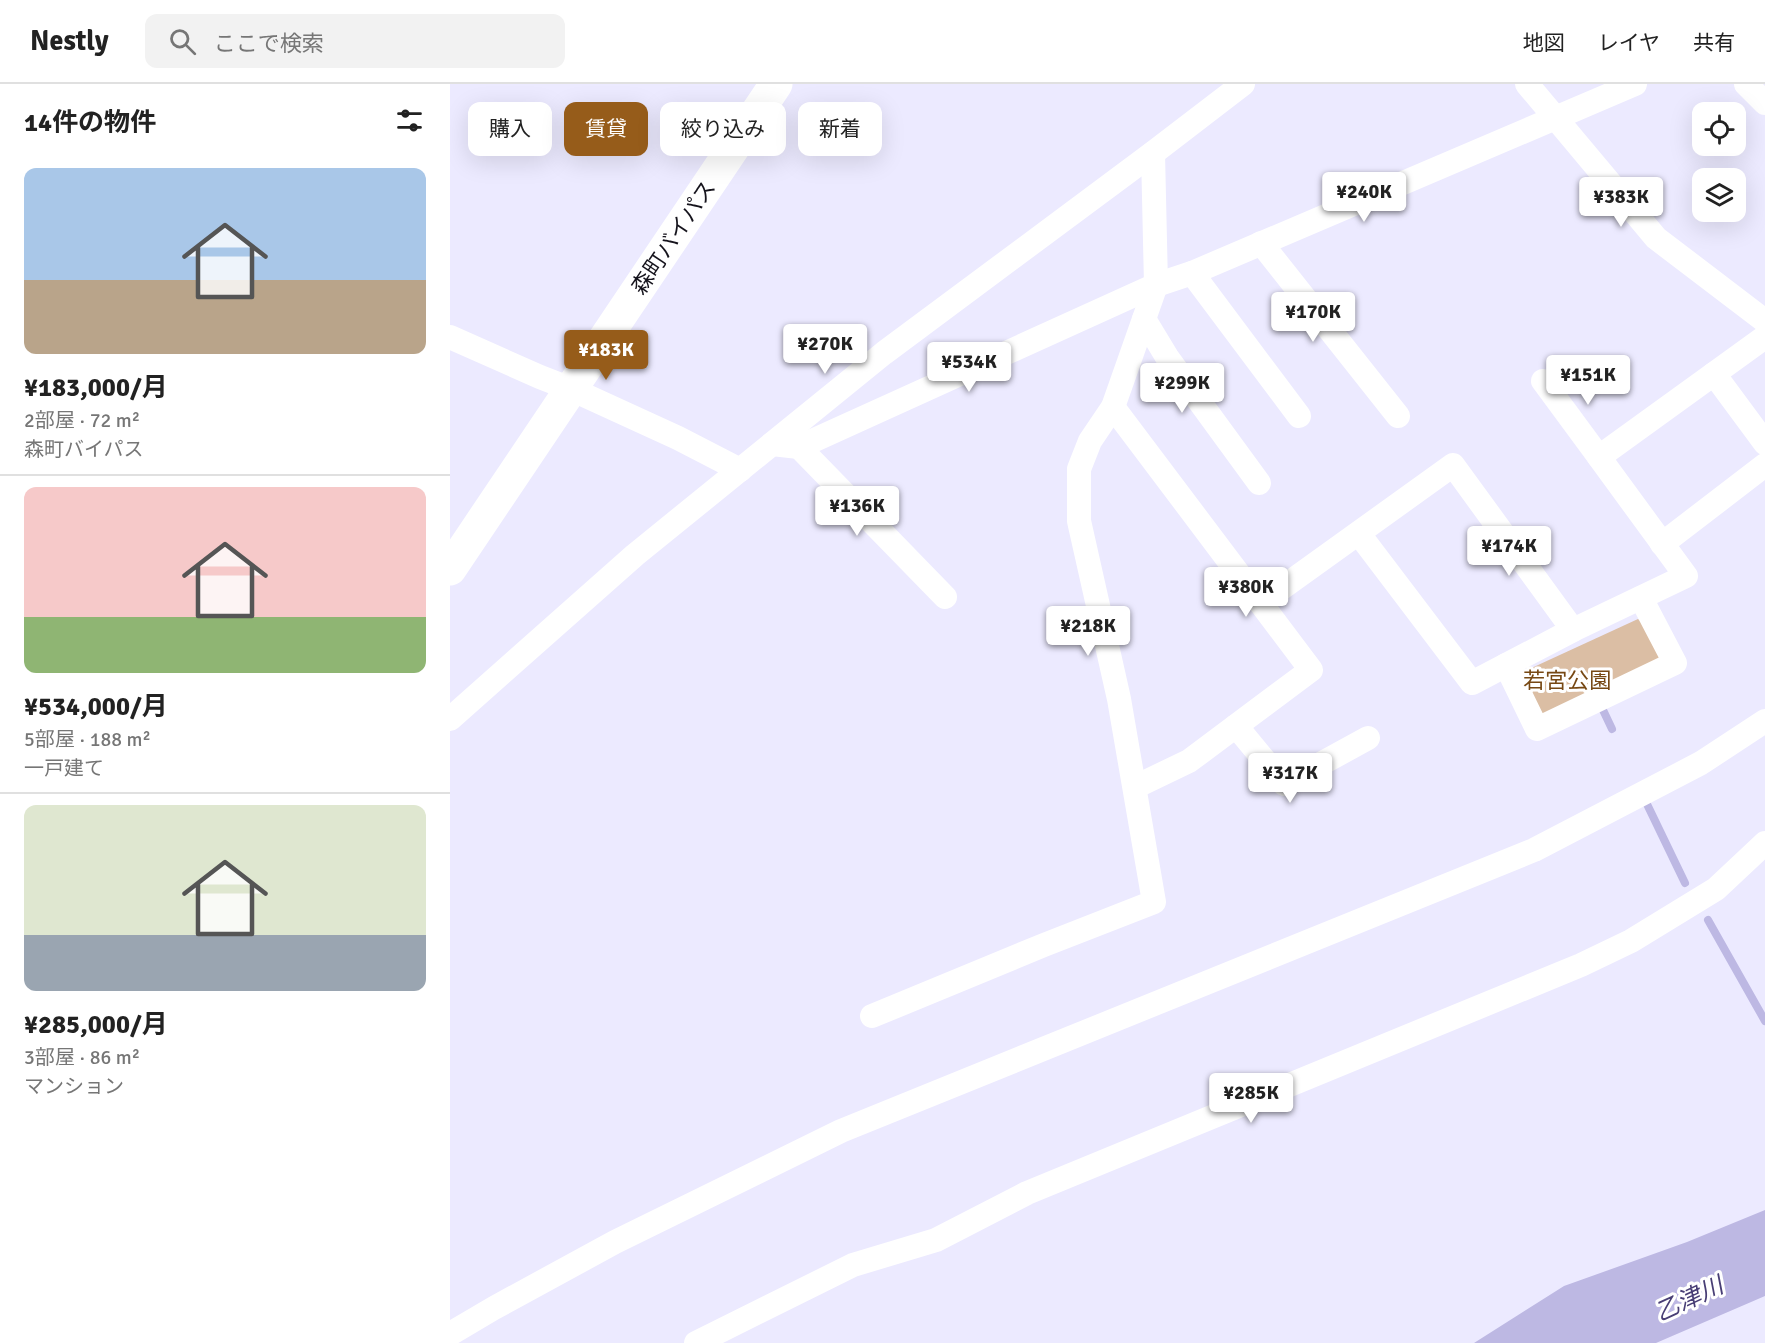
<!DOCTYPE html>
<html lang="ja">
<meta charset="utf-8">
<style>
:root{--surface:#fff;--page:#f2f2f2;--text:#222;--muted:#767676;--line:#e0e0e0;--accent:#965c1a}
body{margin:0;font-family:Signika,"Noto Sans JP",sans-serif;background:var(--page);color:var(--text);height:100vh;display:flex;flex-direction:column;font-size:22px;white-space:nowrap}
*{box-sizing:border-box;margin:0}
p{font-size:20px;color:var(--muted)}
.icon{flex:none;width:33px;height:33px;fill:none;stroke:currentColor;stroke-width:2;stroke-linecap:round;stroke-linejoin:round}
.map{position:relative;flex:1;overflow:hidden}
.side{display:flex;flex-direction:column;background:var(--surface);width:450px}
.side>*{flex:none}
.hud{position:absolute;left:18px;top:18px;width:570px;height:54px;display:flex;gap:12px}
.buttons{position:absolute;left:1242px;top:18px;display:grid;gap:12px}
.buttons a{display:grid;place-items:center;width:54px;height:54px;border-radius:12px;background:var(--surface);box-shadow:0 6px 24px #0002;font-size:30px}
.price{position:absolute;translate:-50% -51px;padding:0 14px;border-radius:6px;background:#fff;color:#222;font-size:20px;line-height:39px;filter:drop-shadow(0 2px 3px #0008)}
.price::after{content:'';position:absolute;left:50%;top:36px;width:18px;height:14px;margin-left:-9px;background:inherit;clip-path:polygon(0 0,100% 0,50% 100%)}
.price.selected{background:var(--accent);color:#fff}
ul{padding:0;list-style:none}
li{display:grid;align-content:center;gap:12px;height:318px;padding:0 24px}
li+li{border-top:2px solid var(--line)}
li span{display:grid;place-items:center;height:186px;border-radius:12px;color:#555}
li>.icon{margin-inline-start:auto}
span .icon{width:108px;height:108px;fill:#fffc;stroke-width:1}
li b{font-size:26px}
h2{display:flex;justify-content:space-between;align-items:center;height:72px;padding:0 24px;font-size:26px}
.tag{padding:0 21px;border-radius:12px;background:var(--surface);box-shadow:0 6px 24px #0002;font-size:21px;line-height:54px}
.tag.selected{background:var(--accent);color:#fff}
header{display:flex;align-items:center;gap:36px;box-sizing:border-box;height:84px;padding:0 30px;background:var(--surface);border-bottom:2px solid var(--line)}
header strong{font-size:28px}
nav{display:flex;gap:33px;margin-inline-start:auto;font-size:21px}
.search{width:420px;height:54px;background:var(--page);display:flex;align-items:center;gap:15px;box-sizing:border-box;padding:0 21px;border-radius:12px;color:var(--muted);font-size:22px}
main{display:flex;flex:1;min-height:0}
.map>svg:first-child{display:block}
.green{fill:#dbbea4}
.water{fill:#bdb8e3}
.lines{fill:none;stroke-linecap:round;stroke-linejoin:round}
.stream{stroke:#bdb8e3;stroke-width:8}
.street{stroke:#fff;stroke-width:24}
.secondary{stroke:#fff;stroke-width:33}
.labels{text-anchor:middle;stroke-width:6;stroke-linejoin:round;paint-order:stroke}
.street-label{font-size:22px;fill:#15131c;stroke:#fff}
.park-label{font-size:22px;fill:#774814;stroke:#fff}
.water-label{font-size:24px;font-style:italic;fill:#483e75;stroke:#fff}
</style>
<header>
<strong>Nestly</strong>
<div class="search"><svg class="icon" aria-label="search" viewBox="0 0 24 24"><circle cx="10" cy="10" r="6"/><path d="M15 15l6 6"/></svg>ここで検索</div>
<nav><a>地図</a><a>レイヤ</a><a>共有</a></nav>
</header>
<main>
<section class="side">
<h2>14件の物件<svg class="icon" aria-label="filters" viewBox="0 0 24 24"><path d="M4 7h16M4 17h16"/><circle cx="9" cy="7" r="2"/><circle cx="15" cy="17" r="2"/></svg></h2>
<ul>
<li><span style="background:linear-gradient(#a9c7e8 60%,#b9a48a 0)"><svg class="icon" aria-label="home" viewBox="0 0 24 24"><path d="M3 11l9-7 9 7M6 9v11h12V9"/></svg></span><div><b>¥183,000/月</b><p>2部屋 · 72 m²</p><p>森町バイパス</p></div></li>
<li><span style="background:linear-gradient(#f6c9c9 70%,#8fb573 0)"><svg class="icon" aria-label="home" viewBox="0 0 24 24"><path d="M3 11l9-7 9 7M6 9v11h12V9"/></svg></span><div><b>¥534,000/月</b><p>5部屋 · 188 m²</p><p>一戸建て</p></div></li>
<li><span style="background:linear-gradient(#dfe7d0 70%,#9aa5b1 0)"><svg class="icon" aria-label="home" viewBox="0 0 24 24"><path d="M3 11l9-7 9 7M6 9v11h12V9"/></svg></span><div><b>¥285,000/月</b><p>3部屋 · 86 m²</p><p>マンション</p></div></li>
</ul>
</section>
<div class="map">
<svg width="1315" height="1259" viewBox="0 0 1315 1259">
<rect width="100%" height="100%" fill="#eceaff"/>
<polygon class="green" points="1188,535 1198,541 1212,569 1209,579 1098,632 1086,629 1072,599 1075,587"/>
<polygon class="water" points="1315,1126 1315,1212 1206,1259 1024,1259 1114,1202 1237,1158"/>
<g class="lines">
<g class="stream">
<polyline points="1153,626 1162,645"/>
<polyline points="1195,716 1235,799"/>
<polyline points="1258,836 1315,937"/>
</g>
<g class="street">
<polyline points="1077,0 1206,154 1315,237"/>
<polyline points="1296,0 1315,19"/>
<polyline points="811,159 948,332"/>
<polyline points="742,189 849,332"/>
<polyline points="694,235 717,273 809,399"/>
<polyline points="0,253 90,293 121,305 228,354 290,386"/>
<polyline points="1264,290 1315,359"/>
<polyline points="1093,297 1149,373"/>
<polyline points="663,323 861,586 739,677 685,703"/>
<polyline points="322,360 349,363 706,201 742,189 1185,0"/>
<polyline points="349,363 495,513"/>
<polyline points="1212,460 1315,381"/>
<polyline points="811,519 1003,381 1123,546 1022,599 909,450"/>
<polyline points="1123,546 1236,492 1149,373 1315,253"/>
<polyline points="1056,581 1087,645 1225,579 1191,514"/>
<polyline points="0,635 185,471 434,269 703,69 793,0"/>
<polyline points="786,642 834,700 918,654"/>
<polyline points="422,932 594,861 704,818 669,615 629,437 629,385 640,357 663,323 706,201 703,69"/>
<polyline points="0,1250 44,1224 165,1158 391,1047 1084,766 1251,679 1315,637"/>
<polyline points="246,1259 403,1181 486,1156 577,1109 1131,881 1181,857 1266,805 1315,759"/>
</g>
<polyline class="secondary" points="0,485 326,0"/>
</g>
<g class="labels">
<g class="street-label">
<text transform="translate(223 153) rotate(-56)" y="8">森町バイパス</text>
</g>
<g class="park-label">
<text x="1117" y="604">若宮公園</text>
</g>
<g class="water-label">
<text transform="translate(1239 1215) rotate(-25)" y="8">乙津川</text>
</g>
</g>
</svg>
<div class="buttons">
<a><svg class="icon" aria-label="locate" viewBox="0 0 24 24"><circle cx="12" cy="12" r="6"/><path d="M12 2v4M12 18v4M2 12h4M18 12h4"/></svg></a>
<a><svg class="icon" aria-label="layers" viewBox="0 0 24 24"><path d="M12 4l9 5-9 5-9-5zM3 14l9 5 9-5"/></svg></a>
</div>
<b class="price" style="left:914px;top:139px">¥240K</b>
<b class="price" style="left:1171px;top:144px">¥383K</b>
<b class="price" style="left:863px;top:259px">¥170K</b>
<b class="price" style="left:375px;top:291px">¥270K</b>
<b class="price selected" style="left:156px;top:297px">¥183K</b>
<b class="price" style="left:519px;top:309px">¥534K</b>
<b class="price" style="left:1138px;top:322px">¥151K</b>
<b class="price" style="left:732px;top:330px">¥299K</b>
<b class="price" style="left:407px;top:453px">¥136K</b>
<b class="price" style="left:1059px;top:493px">¥174K</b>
<b class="price" style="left:796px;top:534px">¥380K</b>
<b class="price" style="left:638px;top:573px">¥218K</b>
<b class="price" style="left:840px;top:720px">¥317K</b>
<b class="price" style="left:801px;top:1040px">¥285K</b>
<div class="hud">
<a class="tag">購入</a>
<a class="tag selected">賃貸</a>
<a class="tag">絞り込み</a>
<a class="tag">新着</a>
</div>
</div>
</main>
